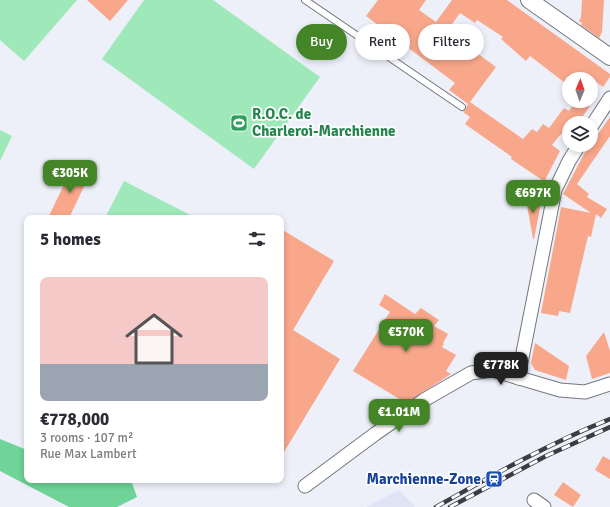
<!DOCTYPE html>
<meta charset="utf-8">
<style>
:root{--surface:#fff;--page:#f7f7f7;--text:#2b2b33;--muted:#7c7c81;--line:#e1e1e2;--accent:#448527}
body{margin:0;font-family:Signika,sans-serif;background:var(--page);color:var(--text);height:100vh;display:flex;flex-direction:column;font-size:15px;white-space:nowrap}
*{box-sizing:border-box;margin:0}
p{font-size:13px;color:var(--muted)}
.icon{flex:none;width:22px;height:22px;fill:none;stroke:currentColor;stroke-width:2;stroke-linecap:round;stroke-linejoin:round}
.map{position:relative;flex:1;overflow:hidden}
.details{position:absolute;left:24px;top:215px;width:260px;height:268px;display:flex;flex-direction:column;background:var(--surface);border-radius:8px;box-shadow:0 2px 6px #0003}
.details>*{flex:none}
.top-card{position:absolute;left:296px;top:24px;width:254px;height:36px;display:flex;gap:8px}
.needle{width:26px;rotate:2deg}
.controls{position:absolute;left:562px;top:72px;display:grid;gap:8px}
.controls a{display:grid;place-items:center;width:36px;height:36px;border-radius:50%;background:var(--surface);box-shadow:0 2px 6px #0003;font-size:20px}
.price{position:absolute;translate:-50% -34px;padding:0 9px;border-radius:8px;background:var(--accent);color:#fff;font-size:13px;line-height:26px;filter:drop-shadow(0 1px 2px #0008)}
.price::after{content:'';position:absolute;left:50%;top:24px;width:12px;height:9px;margin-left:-6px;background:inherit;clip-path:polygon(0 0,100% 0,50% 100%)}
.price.on{background:#222;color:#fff}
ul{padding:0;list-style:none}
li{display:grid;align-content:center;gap:8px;height:212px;padding:0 16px}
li+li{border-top:1px solid var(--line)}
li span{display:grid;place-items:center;height:124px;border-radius:8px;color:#555}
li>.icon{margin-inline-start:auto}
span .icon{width:72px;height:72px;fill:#fffc;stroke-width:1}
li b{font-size:17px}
h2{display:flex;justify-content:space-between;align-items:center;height:48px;padding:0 16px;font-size:17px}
.tag{padding:0 14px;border-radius:18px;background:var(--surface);box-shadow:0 2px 6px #0003;font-size:14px;line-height:36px}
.tag.on{background:var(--accent);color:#fff}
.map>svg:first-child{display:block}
.built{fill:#dfe4f4}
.green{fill:#9ee8b9}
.forest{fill:#6ed498}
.building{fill:#f8a78b}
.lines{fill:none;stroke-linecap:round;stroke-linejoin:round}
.service-casing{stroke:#73767d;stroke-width:8}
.minor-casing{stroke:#73767d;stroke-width:15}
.tertiary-casing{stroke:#73767d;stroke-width:18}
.service{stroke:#fff;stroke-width:6}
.minor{stroke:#fff;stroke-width:13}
.tertiary{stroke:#fff;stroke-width:16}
.rail-casing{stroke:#3b3d40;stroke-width:4.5}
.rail{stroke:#fdfdff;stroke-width:3;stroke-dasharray:9;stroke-linecap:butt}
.labels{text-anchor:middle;stroke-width:3.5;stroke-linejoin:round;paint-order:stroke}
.leisure-label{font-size:15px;font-weight:bold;fill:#27864d;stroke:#fdfdff;text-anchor:start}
.transit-label{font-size:15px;font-weight:bold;fill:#164399;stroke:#fdfdff;text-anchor:end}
</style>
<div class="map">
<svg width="610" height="507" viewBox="0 0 610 507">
<rect width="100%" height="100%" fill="#edf0f9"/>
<polygon class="built" points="399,490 415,507 366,507"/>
<g class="green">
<polygon points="0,0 77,0 24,61 0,40"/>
<polygon points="144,0 213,0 320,77 254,169 102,59"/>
<polygon points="0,130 12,136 0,161"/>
<polygon points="124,181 196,218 105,218"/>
</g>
<polygon class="forest" points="0,439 27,450 27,480 131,480 137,497 117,507 69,507 0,471"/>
<g class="building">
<polygon points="87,0 128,0 110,21"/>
<polygon points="378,0 426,0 419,10 436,22 452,0 507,0 610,74 610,77 603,87 592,79 569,79 569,86 530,56 526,61 501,39 503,37 477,20 475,23 460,13 447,31 496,67 470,102 523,139 532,129 537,132 543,124 549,128 564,108 569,111 576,101 583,101 590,106 578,123 569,123 569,132 560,135 552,145 560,151 546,178 545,182 511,159 512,157 465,124 470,117 463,112 465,110 468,104 449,90 455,83 366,16"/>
<polygon points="582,0 604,0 602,32 599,38 581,25 582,23 579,21 581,17"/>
<polygon points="610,117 610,136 577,184 589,194 587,197 607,209 601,218 596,214 591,237 588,236 570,313 559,311 558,316 541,313 561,207 591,213 563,194 585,152"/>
<polygon points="73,166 90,174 69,218 48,218"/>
<polygon points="526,199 541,203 534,239 533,239"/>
<polygon points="281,229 334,261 293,330 340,359 281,457"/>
<polygon points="385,294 415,314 421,308 439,320 434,326 448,334 443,343 444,344 442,347 456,355 446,371 451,374 406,403 353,371 390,312 379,305"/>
<polygon points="604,332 610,351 610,373 592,379 586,356"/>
<polygon points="535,343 569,366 566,380 535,370 531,363"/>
<polygon points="603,456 610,460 610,479 595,470"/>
<polygon points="563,482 581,495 573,507 554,495"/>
</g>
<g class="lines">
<g class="service-casing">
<polyline id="service" points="305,0 462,107"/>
</g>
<g class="minor-casing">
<g id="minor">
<polyline points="591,127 610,98"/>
<polyline points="518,378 555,190 569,161 579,145"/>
<polyline points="305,486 375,434 424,400 471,373 492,370 560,390 585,392 610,384"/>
<polyline points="534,500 544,507"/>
</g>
</g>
<g class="tertiary-casing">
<polyline id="tertiary" points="529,0 610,57"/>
</g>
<use href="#service" class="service"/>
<use href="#minor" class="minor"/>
<use href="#tertiary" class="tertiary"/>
<g class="rail-casing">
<g id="rail">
<path d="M436,507C493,475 550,443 610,419"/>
<polyline points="450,507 546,456 610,427"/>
</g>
</g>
<use href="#rail" class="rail"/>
</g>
<defs>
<g id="stadium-square" transform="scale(0.9)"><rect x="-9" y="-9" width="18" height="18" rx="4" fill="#2e9e5b" stroke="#fdfdff"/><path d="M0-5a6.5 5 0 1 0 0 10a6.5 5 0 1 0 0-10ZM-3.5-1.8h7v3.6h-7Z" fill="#fff"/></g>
<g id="station-square" transform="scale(0.9)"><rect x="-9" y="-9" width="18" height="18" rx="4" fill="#1a4fb4" stroke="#fdfdff"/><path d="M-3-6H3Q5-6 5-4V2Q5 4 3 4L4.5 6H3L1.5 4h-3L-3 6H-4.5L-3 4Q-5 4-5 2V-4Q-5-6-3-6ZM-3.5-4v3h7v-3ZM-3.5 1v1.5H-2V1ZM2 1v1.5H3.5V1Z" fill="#fff"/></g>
</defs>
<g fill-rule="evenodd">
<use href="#stadium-square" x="239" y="123"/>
<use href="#station-square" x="494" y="479"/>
</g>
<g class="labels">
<g class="leisure-label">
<text x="252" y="119">R.O.C. de<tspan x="252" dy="17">Charleroi-Marchienne</tspan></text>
</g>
<g class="transit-label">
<text x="481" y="484">Marchienne-Zone</text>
</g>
</g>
</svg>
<div class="controls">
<a><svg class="needle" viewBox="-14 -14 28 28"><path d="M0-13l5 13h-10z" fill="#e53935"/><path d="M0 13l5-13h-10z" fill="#7c7c81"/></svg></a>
<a><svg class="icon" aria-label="layers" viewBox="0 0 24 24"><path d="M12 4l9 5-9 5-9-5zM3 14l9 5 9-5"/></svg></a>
</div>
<b class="price" style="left:70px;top:194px">€305K</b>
<b class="price" style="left:533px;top:214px">€697K</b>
<b class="price" style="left:406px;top:353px">€570K</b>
<b class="price on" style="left:501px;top:386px">€778K</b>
<b class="price" style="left:399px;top:433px">€1.01M</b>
<div class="top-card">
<a class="tag on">Buy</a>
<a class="tag">Rent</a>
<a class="tag">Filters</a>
</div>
<section class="details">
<h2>5 homes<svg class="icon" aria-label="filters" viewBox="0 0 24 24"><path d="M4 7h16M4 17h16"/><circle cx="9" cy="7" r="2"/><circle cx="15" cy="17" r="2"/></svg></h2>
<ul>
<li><span style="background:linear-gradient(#f6c9c9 70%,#9aa5b1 0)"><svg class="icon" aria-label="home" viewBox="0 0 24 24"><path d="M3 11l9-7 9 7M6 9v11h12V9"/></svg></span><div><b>€778,000</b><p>3 rooms · 107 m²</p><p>Rue Max Lambert</p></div></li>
</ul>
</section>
</div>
